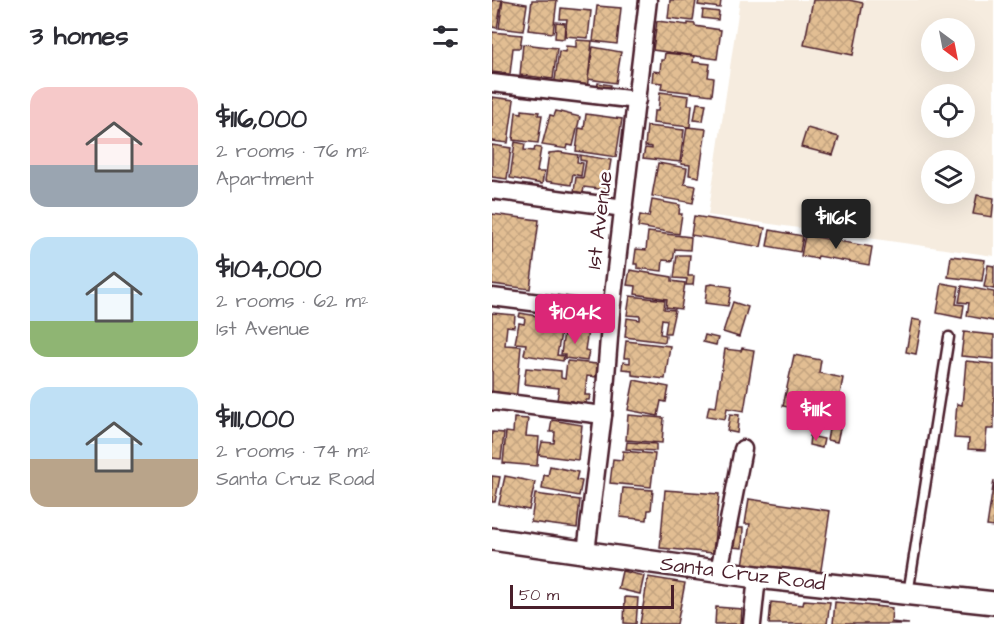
<!DOCTYPE html>
<meta charset="utf-8">
<style>
:root{--surface:#fff;--page:#f2f2f3;--text:#2b2b33;--muted:#7c7c81;--accent:#db2777}
body{margin:0;font-family:"Architects Daughter",sans-serif;background:var(--page);color:var(--text);height:100vh;display:flex;flex-direction:column;font-size:22px;white-space:nowrap}
*{box-sizing:border-box;margin:0}
p{font-size:20px;color:var(--muted)}
.icon{flex:none;width:33px;height:33px;fill:none;stroke:currentColor;stroke-width:2;stroke-linecap:round;stroke-linejoin:round}
.map{position:relative;flex:1;overflow:hidden}
.drawer{display:flex;flex-direction:column;background:var(--surface);width:492px}
.drawer>*{flex:none}
.needle{width:39px;rotate:148deg}
.controls{position:absolute;left:429px;top:18px;display:grid;gap:12px}
.controls a{display:grid;place-items:center;width:54px;height:54px;border-radius:50%;background:var(--surface);box-shadow:0 6px 24px #0002;font-size:30px}
.scale{position:absolute;left:18px;bottom:15px;width:164px;box-sizing:border-box;padding-left:6px;border:3px solid #4a1f2b;border-top:0;font-size:16px;line-height:21px;white-space:nowrap;color:#4a1f2b;-webkit-text-stroke:4px #fff;paint-order:stroke}
.price{position:absolute;translate:-50% -51px;padding:0 14px;border-radius:6px;background:var(--accent);color:#fff;font-size:20px;line-height:39px;filter:drop-shadow(0 2px 3px #0008)}
.price::after{content:'';position:absolute;left:50%;top:36px;width:18px;height:14px;margin-left:-9px;background:inherit;clip-path:polygon(0 0,100% 0,50% 100%)}
.price.active{background:#222;color:#fff}
ul{padding:0;list-style:none}
li{display:flex;align-items:center;gap:18px;height:150px;padding:0 30px}
li span{display:grid;place-items:center;flex:none;width:168px;height:120px;border-radius:18px;color:#555}
li>.icon{margin-inline-start:auto}
span .icon{width:72px;height:72px;fill:#fffc;stroke-width:1}
li b{font-size:26px}
h2{display:flex;justify-content:space-between;align-items:center;height:72px;padding:0 30px;font-size:26px}
main{display:flex;flex:1;min-height:0}
.map>svg:first-child{display:block}
.built{fill:#f6ecdf;fill-rule:evenodd}
.building{fill:url(#building-cross-hatch);stroke:#4a1f2b;stroke-width:1.5}
.lines{fill:none;stroke-linecap:round;stroke-linejoin:round}
.service-casing{stroke:#4a1f2b;stroke-width:13}
.minor-casing{stroke:#4a1f2b;stroke-width:21}
.tertiary-casing{stroke:#4a1f2b;stroke-width:26}
.service{stroke:#fff;stroke-width:8}
.minor{stroke:#fff;stroke-width:16}
.tertiary{stroke:#fff;stroke-width:21}
.labels{text-anchor:middle;stroke-width:5;stroke-linejoin:round;paint-order:stroke}
.street-label{font-size:21px;fill:#4a1f2b;stroke:#fff}
</style>
<main>
<section class="drawer">
<h2>3 homes<svg class="icon" aria-label="filters" viewBox="0 0 24 24"><path d="M4 7h16M4 17h16"/><circle cx="9" cy="7" r="2"/><circle cx="15" cy="17" r="2"/></svg></h2>
<ul>
<li><span style="background:linear-gradient(#f6c9c9 65%,#9aa5b1 0)"><svg class="icon" aria-label="home" viewBox="0 0 24 24"><path d="M3 11l9-7 9 7M6 9v11h12V9"/></svg></span><div><b>$116,000</b><p>2 rooms · 76 m²</p><p>Apartment</p></div></li>
<li><span style="background:linear-gradient(#bfe0f5 70%,#8fb573 0)"><svg class="icon" aria-label="home" viewBox="0 0 24 24"><path d="M3 11l9-7 9 7M6 9v11h12V9"/></svg></span><div><b>$104,000</b><p>2 rooms · 62 m²</p><p>1st Avenue</p></div></li>
<li><span style="background:linear-gradient(#bfe0f5 60%,#b9a48a 0)"><svg class="icon" aria-label="home" viewBox="0 0 24 24"><path d="M3 11l9-7 9 7M6 9v11h12V9"/></svg></span><div><b>$111,000</b><p>2 rooms · 74 m²</p><p>Santa Cruz Road</p></div></li>
</ul>
</section>
<div class="map">
<svg width="502" height="624" viewBox="0 0 502 624">
<defs>
<pattern id="building-cross-hatch" width="8" height="8" patternUnits="userSpaceOnUse" patternTransform="scale(1.5)"><rect width="8" height="8" fill="#e2be93"/><path d="M0 0l8 8M0 8l8-8" fill="none" stroke="#c3a37f"/></pattern>
</defs>
<rect width="100%" height="100%" fill="#fff"/>
<filter id="ink" filterUnits="userSpaceOnUse"><feTurbulence type="fractalNoise" baseFrequency=".0167" numOctaves="2"/><feDisplacementMap in="SourceGraphic" scale="12" xChannelSelector="R" yChannelSelector="G"/><feConvolveMatrix kernelMatrix="1 2 1 2 8 2 1 2 1" color-interpolation-filters="sRGB"/></filter>
<g filter="url(#ink)">
<path class="built" d="M248,0H502V256L216,215ZM440,28H472V62H440ZM440,94H472V128H440ZM440,160H472V194H440Z"/>
<g class="building">
<polygon points="0,0 10,0 5,28 0,27"/>
<polygon points="11,0 35,4 31,31 7,28"/>
<polygon points="40,0 65,0 61,33 36,30"/>
<polygon points="178,0 204,0 201,21 176,18"/>
<polygon points="207,0 229,0 228,8 206,5"/>
<polygon points="321,0 357,0 371,3 361,55 312,45"/>
<polygon points="105,6 129,8 125,44 101,41"/>
<polygon points="69,8 99,11 96,38 73,36 75,19 68,19"/>
<polygon points="211,10 227,12 226,20 210,18"/>
<polygon points="165,21 196,25 196,23 203,24 203,26 229,30 225,59 161,50"/>
<polygon points="64,22 73,23 72,39 63,38"/>
<polygon points="0,32 30,35 28,48 21,48 18,74 0,72"/>
<polygon points="84,40 100,41 95,90 62,87 67,51 73,52 74,46 84,47"/>
<polygon points="31,44 65,48 61,79 28,75"/>
<polygon points="101,47 129,52 124,83 96,79"/>
<polygon points="173,53 202,56 201,62 218,64 216,77 222,78 220,95 169,89 170,83 160,82 161,71 168,72 169,60 172,60"/>
<polygon points="106,83 119,85 117,94 104,93"/>
<polygon points="168,92 197,96 196,105 200,105 198,127 161,123 162,111 166,111"/>
<polygon points="0,97 22,100 16,143 0,141"/>
<polygon points="205,103 214,104 211,121 202,120"/>
<polygon points="30,110 47,112 46,115 50,115 46,143 21,140 24,112 30,113"/>
<polygon points="64,111 88,117 81,146 76,145 75,149 50,145 58,115 62,116"/>
<polygon points="94,114 130,119 124,157 84,151 87,128 92,129"/>
<polygon points="155,126 192,130 188,162 151,158 153,148 160,149 160,147 153,146"/>
<polygon points="195,127 214,129 207,177 197,175 198,165 189,164"/>
<polygon points="315,128 347,137 341,155 309,147"/>
<polygon points="23,142 33,144 32,150 42,151 43,147 49,148 45,172 52,172 50,184 18,178"/>
<polygon points="0,145 19,148 15,179 0,177"/>
<polygon points="67,152 86,155 85,162 91,163 89,176 81,174 79,185 53,181 57,153"/>
<polygon points="88,155 119,160 114,190 92,187 91,193 82,192 84,177 91,178 94,161 88,160"/>
<polygon points="166,163 195,168 192,184 204,186 201,203 160,196"/>
<polygon points="485,195 502,198 500,217 481,214"/>
<polygon points="160,200 188,205 187,214 190,214 187,234 146,227 148,215 157,217"/>
<polygon points="0,214 47,220 38,289 0,284"/>
<polygon points="202,216 273,228 269,247 199,235"/>
<polygon points="278,230 311,236 308,252 275,246"/>
<polygon points="156,232 199,237 198,250 183,249 181,261 171,260 170,271 145,268 145,264 142,264 144,249 154,250"/>
<polygon points="313,235 380,247 377,265 326,256 325,259 309,256"/>
<polygon points="185,255 198,255 196,276 202,276 201,285 194,285 195,279 182,278"/>
<polygon points="459,256 493,260 490,281 456,277"/>
<polygon points="496,265 502,266 502,289 492,287"/>
<polygon points="138,270 180,277 180,281 193,283 189,309 174,307 175,299 143,294 144,286 135,285"/>
<polygon points="450,283 467,286 464,304 472,305 470,318 445,313"/>
<polygon points="220,284 240,287 236,306 213,303 215,285"/>
<polygon points="470,286 502,292 502,321 475,316 477,303 467,302"/>
<polygon points="138,296 173,300 172,309 183,310 178,333 173,333 175,320 170,319 168,334 174,335 173,342 133,337 135,318 148,320 148,316 135,315"/>
<polygon points="241,302 256,307 247,337 231,332"/>
<polygon points="0,313 23,315 22,327 15,326 13,345 29,346 24,402 0,400"/>
<polygon points="28,313 57,318 56,326 70,328 65,355 72,356 71,361 32,355 34,344 23,343 27,323 32,324 33,318 27,317"/>
<polygon points="420,319 430,321 424,354 414,352"/>
<polygon points="78,329 96,331 93,350 97,351 95,361 73,358 73,354 69,354 72,332 77,333"/>
<polygon points="472,332 502,335 502,359 469,356"/>
<polygon points="213,335 226,338 224,345 211,342"/>
<polygon points="134,341 178,346 173,379 140,375 140,370 130,369 131,362 138,363 138,358 132,358"/>
<polygon points="250,348 262,350 252,411 235,408 233,419 215,416 217,406 224,407 233,349 249,351"/>
<polygon points="302,355 329,360 327,373 351,378 344,416 335,414 333,426 314,423 316,411 291,406"/>
<polygon points="75,361 105,364 104,377 95,376 93,395 98,395 97,400 94,400 94,406 80,404 81,401 65,400 67,388 32,384 34,368 69,371 69,378 73,379"/>
<polygon points="474,361 502,364 502,429 495,429 493,450 476,449 477,439 462,438 465,404 470,405"/>
<polygon points="142,380 177,387 174,402 169,401 166,416 136,410"/>
<polygon points="238,414 247,415 245,433 235,431"/>
<polygon points="136,415 172,418 170,443 134,440"/>
<polygon points="22,418 36,419 34,436 47,437 45,466 11,463 14,432 21,433"/>
<polygon points="339,418 350,420 345,442 335,440"/>
<polygon points="60,420 90,425 86,460 47,455 50,442 62,443 63,432 58,432"/>
<polygon points="0,432 12,433 9,459 0,458"/>
<polygon points="318,436 332,439 330,448 317,445"/>
<polygon points="135,442 164,444 164,451 134,449"/>
<polygon points="131,451 163,454 159,487 118,483 121,459 130,460"/>
<polygon points="58,466 86,472 84,480 90,481 87,496 50,489 52,475 56,476"/>
<polygon points="0,476 8,477 3,502 0,502"/>
<polygon points="13,476 43,482 37,510 7,504"/>
<polygon points="502,480 502,527 495,526"/>
<polygon points="131,488 161,490 159,510 156,510 155,520 128,517"/>
<polygon points="173,490 227,494 221,553 168,548"/>
<polygon points="43,494 88,500 85,528 39,522"/>
<polygon points="257,499 338,511 328,576 251,565 258,524 253,524"/>
<polygon points="241,528 251,528 250,548 240,547"/>
<polygon points="130,571 152,576 148,594 126,589"/>
<polygon points="156,577 193,583 185,624 148,624"/>
<polygon points="133,597 146,598 144,624 132,623"/>
<polygon points="312,600 338,602 335,624 277,624 279,602 311,605"/>
<polygon points="343,602 400,608 399,622 417,624 341,624"/>
<polygon points="224,607 250,609 249,624 223,624"/>
</g>
<g class="lines">
<g class="service-casing">
<polyline id="service" points="416,594 457,337"/>
</g>
<g class="minor-casing">
<g id="minor">
<polyline points="0,83 145,100"/>
<polyline points="0,190 132,208"/>
<polyline points="0,297 119,312"/>
<polyline points="0,401 111,415"/>
<polyline points="94,552 111,415 119,312 156,0"/>
<polyline points="227,571 251,449"/>
<polyline points="260,624 265,577"/>
</g>
</g>
<g class="tertiary-casing">
<polyline id="tertiary" points="0,539 265,577 502,603"/>
</g>
<use href="#service" class="service"/>
<use href="#minor" class="minor"/>
<use href="#tertiary" class="tertiary"/>
</g>
</g>
<g class="labels">
<g class="street-label">
<text transform="translate(107 220) rotate(-83)" y="7">1st Avenue</text>
<text transform="translate(251 573) rotate(7)" y="7">Santa Cruz Road</text>
</g>
</g>
</svg>
<div class="controls">
<a><svg class="needle" viewBox="-14 -14 28 28"><path d="M0-13l5 13h-10z" fill="#e53935"/><path d="M0 13l5-13h-10z" fill="#7c7c81"/></svg></a>
<a><svg class="icon" aria-label="locate" viewBox="0 0 24 24"><circle cx="12" cy="12" r="6"/><path d="M12 2v4M12 18v4M2 12h4M18 12h4"/></svg></a>
<a><svg class="icon" aria-label="layers" viewBox="0 0 24 24"><path d="M12 4l9 5-9 5-9-5zM3 14l9 5 9-5"/></svg></a>
</div>
<div class="scale">50 m</div>
<b class="price active" style="left:344px;top:250px">$116K</b>
<b class="price" style="left:83px;top:345px">$104K</b>
<b class="price" style="left:324px;top:442px">$111K</b>
</div>
</main>
